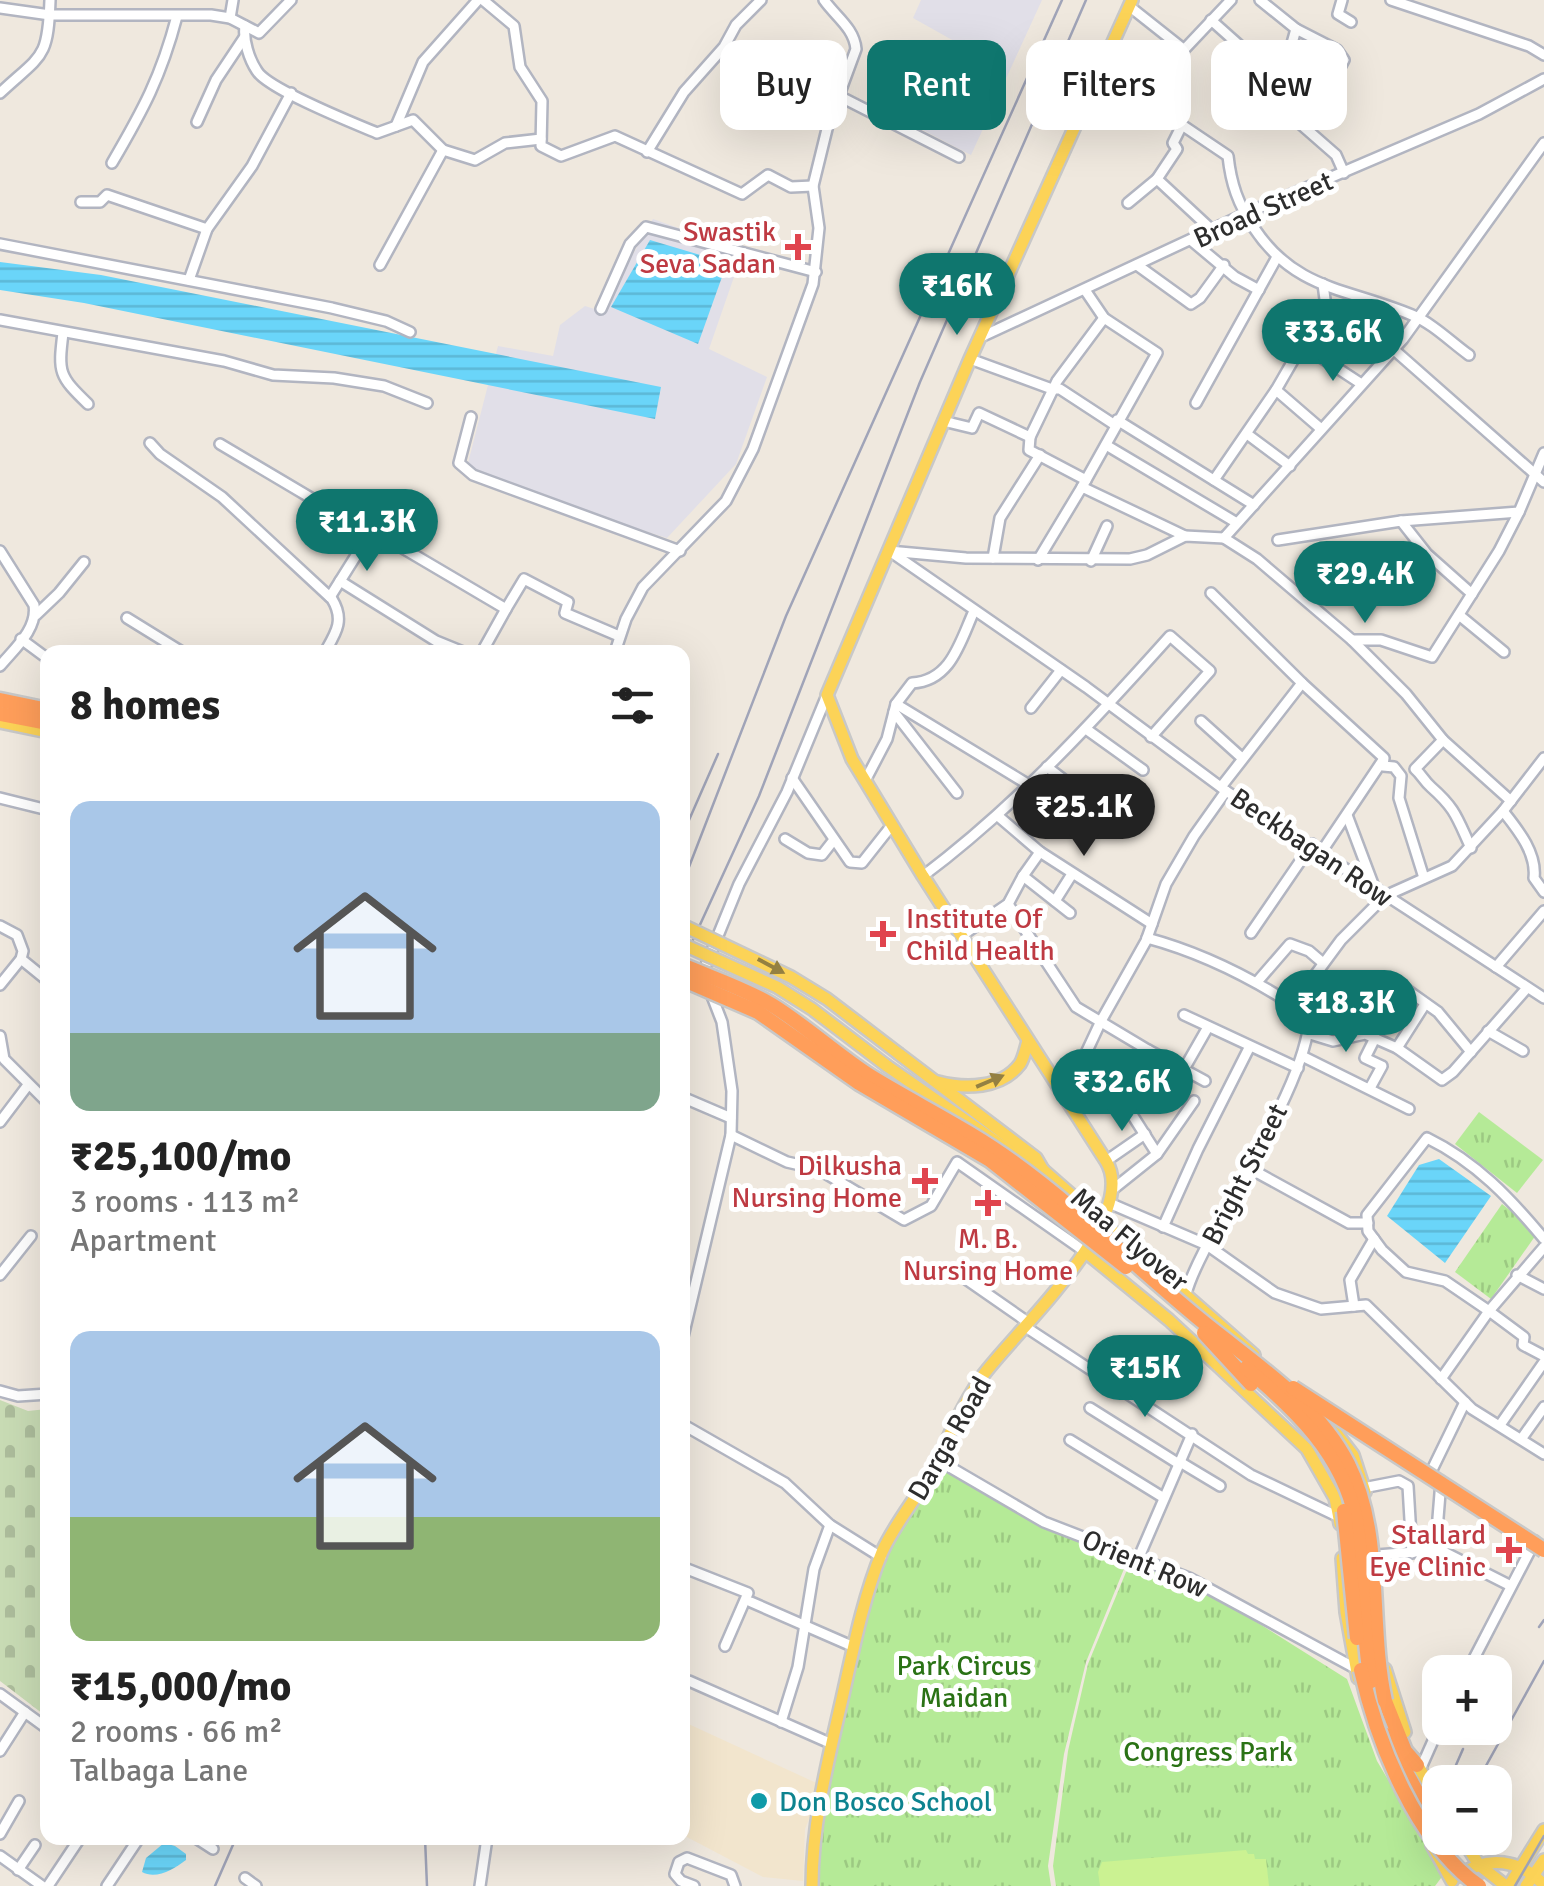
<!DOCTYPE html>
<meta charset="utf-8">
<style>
:root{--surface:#fff;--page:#f6f6f6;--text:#222;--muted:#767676;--accent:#0f766e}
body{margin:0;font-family:Signika,sans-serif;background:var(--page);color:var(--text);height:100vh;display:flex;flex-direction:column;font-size:38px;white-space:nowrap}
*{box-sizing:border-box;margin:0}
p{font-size:32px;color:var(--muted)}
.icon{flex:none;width:55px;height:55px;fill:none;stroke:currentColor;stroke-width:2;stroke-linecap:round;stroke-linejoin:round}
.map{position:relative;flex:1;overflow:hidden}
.panel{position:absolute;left:40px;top:645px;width:650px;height:1200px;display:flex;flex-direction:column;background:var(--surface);border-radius:20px;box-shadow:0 10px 40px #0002}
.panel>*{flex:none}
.banner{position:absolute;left:720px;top:40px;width:672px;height:90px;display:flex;gap:20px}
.fabs{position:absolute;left:1422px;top:1655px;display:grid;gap:20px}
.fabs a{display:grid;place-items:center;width:90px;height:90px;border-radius:20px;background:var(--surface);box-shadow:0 10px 40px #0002;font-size:50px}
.price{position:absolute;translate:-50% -85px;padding:0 22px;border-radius:35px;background:var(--accent);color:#fff;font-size:32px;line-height:65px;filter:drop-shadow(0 2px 5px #0008)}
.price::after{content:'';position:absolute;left:50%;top:60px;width:30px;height:22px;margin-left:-15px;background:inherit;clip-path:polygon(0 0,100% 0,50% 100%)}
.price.current{background:#222;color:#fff}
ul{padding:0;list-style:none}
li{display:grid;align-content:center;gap:20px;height:530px;padding:0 30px}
li span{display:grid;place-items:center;height:310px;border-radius:20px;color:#555}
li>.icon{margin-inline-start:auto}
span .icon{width:180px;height:180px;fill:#fffc;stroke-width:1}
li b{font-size:42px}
h2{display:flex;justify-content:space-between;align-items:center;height:120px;padding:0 30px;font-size:42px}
.tag{padding:0 35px;border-radius:20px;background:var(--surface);box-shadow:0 10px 40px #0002;font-size:35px;line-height:90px}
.tag.current{background:var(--accent);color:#fff}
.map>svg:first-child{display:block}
.industrial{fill:#e1dfe8}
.education{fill:#f2e5cd}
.grass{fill:url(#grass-tufts)}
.cemetery{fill:url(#cemetery-stones)}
.pitch{fill:#cbf292}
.water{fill:url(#water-rules)}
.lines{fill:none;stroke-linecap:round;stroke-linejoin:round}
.minor-casing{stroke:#b2b5c1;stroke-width:14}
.major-casing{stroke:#c8c8c8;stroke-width:16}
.highway-casing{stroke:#c8c8c8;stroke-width:19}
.minor{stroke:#fff;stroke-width:9}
.major{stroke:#fcd357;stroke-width:11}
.highway{stroke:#ff9e5a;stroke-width:14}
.tram{stroke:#a0a4b8;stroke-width:2.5}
.rail{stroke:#a0a4b8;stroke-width:2.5}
.major-bridge-casing{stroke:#c8c8c8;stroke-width:16;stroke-linecap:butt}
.highway-bridge-casing{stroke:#c8c8c8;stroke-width:19;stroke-linecap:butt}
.major-bridge{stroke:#fcd357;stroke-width:11}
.highway-bridge{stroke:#ff9e5a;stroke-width:14}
.oneway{fill:#948042}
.health-dot{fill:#e0444e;stroke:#fff;stroke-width:4}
.culture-dot{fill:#0f9aa8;stroke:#fff;stroke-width:4}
.labels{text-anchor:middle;stroke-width:10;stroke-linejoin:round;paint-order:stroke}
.street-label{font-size:28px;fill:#2d2d2d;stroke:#fff}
.health-label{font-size:28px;fill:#be3a42;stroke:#fff;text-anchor:end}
.park-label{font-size:28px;fill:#2a7215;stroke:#fff}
.culture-label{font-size:28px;fill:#0d838f;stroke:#fff;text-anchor:start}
</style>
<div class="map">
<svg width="1544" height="1886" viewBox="0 0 1544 1886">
<defs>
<pattern id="grass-tufts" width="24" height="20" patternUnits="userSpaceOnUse" patternTransform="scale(2.5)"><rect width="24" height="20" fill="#b5ea97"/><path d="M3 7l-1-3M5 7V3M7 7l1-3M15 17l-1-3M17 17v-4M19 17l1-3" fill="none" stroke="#9cc982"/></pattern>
<pattern id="cemetery-stones" width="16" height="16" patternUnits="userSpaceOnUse" patternTransform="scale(2.5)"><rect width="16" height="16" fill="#c8dbb4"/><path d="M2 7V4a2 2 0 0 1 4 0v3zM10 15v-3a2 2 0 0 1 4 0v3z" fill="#acbc9b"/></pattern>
<pattern id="water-rules" width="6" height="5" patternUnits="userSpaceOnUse" patternTransform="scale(2.5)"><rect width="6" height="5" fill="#6ad5f9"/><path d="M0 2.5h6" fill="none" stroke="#5cb7d6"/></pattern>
</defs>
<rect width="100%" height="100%" fill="#efe8de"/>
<g class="industrial">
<polygon points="921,0 1042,0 971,155 917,127 954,41 913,18"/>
<polygon points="653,219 743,251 709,349 767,377 736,464 667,538 495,484 468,463 498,346 553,356 560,325 585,306 601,311"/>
</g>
<polygon class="education" points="682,1721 823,1786 805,1829 803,1881 763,1877 683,1835"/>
<g class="grass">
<polygon points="1479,1112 1543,1160 1517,1193 1455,1144"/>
<polygon points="1502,1204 1538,1232 1491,1299 1455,1272"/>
<polygon points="939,1467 1011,1505 1040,1527 1128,1559 1086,1662 1064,1754 1048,1866 1051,1886 819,1886 816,1849 855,1641 888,1552"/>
<polygon points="1131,1560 1173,1576 1239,1611 1347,1679 1377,1761 1444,1874 1435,1886 1056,1886 1053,1866 1068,1751 1088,1664"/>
</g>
<polygon class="cemetery" points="0,1400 28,1411 47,1409 47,1717 0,1681"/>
<polygon class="pitch" points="1246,1850 1248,1854 1254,1854 1255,1859 1266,1859 1269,1886 1100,1886 1098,1872 1102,1862"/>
<g class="water">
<polygon points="650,240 727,263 698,344 611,307"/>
<polygon points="0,262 101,275 661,387 655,419 84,303 0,290"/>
<polygon points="1439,1159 1491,1196 1445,1263 1387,1216 1419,1165"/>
<path d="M164,1843L175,1846L186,1854V1860C174,1869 156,1880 142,1872L146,1858Z"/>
</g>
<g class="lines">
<g class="minor-casing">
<g id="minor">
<polyline points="483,0 514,26 520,67 542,101 541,146 561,156 615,136 742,194 768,175 791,187 813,186"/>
<path d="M1231,0L1144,92L1139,101L1145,109L1182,125L1228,156C1231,184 1238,204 1254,228C1296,291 1348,288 1412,315C1432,323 1451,342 1469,355"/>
<polyline points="1260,0 1296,29 1284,72"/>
<polyline points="1342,0 1338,14 1351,22"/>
<polyline points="1391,0 1529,46 1544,55"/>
<polyline points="1129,6 1182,48"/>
<polyline points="0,8 50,15 211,15 230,18 259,33 291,0"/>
<polyline points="230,18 233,0"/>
<polyline points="1211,20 1248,53"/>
<path d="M245,26C243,40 249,59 257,71C268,89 353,123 377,133L413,120L443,150L475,160L505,143L541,139"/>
<polyline points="1296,29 1337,50 1344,60 1317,111"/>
<path d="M0,93C42,54 48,60 50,0"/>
<polyline points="839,96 959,157"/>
<polyline points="1296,120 1336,155 1344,173"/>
<polyline points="197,122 216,80 244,38"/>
<polyline points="396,126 423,62 478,0"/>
<polyline points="647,152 684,92 724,47 736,25 761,0"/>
<path d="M112,163C143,110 161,77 177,16"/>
<polyline points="1157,179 1177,149 1173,143 1182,125"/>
<polyline points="81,202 100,202 107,195 207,229"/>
<polyline points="1128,203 1157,179 1213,231"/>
<polyline points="1192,241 1235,277 1259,290"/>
<polyline points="0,244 332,308 386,321 410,332"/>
<polyline points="380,265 443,150"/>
<polyline points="1137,265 1191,304 1200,298 1224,265"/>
<polyline points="189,280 207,229 252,166 291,93"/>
<polyline points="601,309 630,244 646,227 816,272"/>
<polyline points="0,320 224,361 273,375 334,378 384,386 427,403"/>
<path d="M63,333C58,373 59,376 88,404"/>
<polyline points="981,337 1245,214 1479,114 1544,79"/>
<polyline points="1302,345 1360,383"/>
<polyline points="1392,348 1544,482"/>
<polyline points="970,359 1052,389 1060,389 1115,425"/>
<polyline points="1276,390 1320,428"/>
<polyline points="1196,403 1277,257"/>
<polyline points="471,417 459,463 473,475 680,551"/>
<polyline points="1117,420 1254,505"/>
<polyline points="943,421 972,428 979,413 1030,437 1057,381 1104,318"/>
<polyline points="1247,434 1290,466"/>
<polyline points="1030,437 1029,450 1086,480"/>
<path d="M150,443L160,454L222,497L332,599C345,620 336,633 325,652"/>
<polyline points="220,444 370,533"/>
<polyline points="1106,445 1237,523"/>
<polyline points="1214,480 1276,390 1302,345 1323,322 1326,307 1323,284"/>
<polyline points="1082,487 1157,353 1104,318 1085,290"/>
<polyline points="1401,521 1427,554 1472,594"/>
<polyline points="1224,538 1257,559 1352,640 1406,694 1443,740 1511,801"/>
<polyline points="1278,540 1401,521 1519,512 1544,453"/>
<path d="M0,551L34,605C38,629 14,649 0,666"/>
<polyline points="889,551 966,558 1130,559 1147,555 1185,536 1224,538 1403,339 1544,143"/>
<polyline points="891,552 1086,687 1226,791 1544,998"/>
<polyline points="993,558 1000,518 1040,455"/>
<polyline points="1038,560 1082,487 1185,536"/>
<polyline points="1091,561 1107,526"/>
<polyline points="340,581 436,641 463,652"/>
<polyline points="1211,593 1302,683 1384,758 1383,766 1394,767 1401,776 1399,798 1424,878"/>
<polyline points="330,597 372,530 506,609 482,652"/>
<polyline points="506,609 524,579 568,602 565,613 619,636"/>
<polyline points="36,615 59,593 84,562"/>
<polyline points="1459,615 1504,652"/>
<polyline points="127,618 182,652"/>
<polyline points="21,639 48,659"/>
<polyline points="1352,640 1381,640 1432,657 1499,551 1519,512"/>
<path d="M615,652L626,619L643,587L726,501L753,449L813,284L819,228L813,186L828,125L856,49C854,28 836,17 824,0"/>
<polyline points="896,704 1029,785"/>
<polyline points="1031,708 1061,670"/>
<polyline points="894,712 957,793"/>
<polyline points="1201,721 1242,758"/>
<polyline points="1086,729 1143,770"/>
<path d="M1443,740L1415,769C1422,775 1424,781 1431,787C1456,809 1457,818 1471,848"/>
<polyline points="1047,767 1118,821"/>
<polyline points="792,778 850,862 862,863 892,825"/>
<path d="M865,781L887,739L896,704L912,683C951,681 960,642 974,611"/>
<polyline points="1221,787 1302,683"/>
<polyline points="0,798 48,810"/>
<path d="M1503,811C1518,830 1537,853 1534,878L1544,892"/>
<polyline points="1347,815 1373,884"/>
<polyline points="998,816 1040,852 1152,924"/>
<polyline points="785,839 808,853 822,855 833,841"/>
<polyline points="1322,851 1383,760"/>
<polyline points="1040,852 1023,876 1070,913"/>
<path d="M923,876C1015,807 1093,722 1170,636L1210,671L1151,737"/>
<polyline points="1055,901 1072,874"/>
<polyline points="1008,904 1076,1007 1148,1050"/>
<polyline points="0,926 17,935 23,951 21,959 0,985"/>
<polyline points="1251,933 1312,844"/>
<polyline points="961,936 1008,904 1023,876"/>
<path d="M1147,938C1199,952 1248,976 1293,1005"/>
<polyline points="21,959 48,981"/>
<polyline points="1496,967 1544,911"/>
<polyline points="706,976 704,970 739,884 787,792 827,695"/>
<polyline points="1393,980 1438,1012 1471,1052"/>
<polyline points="1257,982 1290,944 1309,951 1323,963"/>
<polyline points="710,991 722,1022 732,1091 731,1135"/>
<polyline points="1184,1015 1298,1068"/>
<polyline points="1488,1031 1523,1051"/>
<polyline points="1310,1034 1333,1041 1365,1034 1397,1048 1442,1080 1453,1072 1527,988"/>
<polyline points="0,1036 4,1059 48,1103"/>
<polyline points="1397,1048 1425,1004"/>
<polyline points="1302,1056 1409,1109"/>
<polyline points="1184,1069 1208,1027"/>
<polyline points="1370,1088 1382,1066 1365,1058 1375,1038"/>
<polyline points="1119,1094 1157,1154"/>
<polyline points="682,1097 731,1118"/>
<polyline points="1065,1098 1101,1021 1146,941 1166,884 1194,836 1226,791"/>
<polyline points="1068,1103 1148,1050 1205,1081"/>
<polyline points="0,1122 28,1085"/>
<polyline points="1106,1161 1145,1134"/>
<polyline points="1247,1167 1349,1223 1368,1223"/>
<polyline points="1112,1190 1157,1154 1194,1101"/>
<polyline points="1109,1203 1207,1245 1275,1293 1321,1309 1366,1305 1472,1409 1544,1454"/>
<polyline points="1163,1227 1198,1149 1249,1048"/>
<path d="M1544,1239C1510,1198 1476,1162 1427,1138L1367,1215L1368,1231L1382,1250L1406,1272L1445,1281L1489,1311L1544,1247"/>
<polyline points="0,1275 31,1236"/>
<polyline points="1517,1275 1544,1289"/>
<polyline points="48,1276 48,1279"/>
<polyline points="963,1277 1029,1323"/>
<path d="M1186,1294C1191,1274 1202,1256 1211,1237C1240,1178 1309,1075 1310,1012L1293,1005L1341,940L1385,896L1452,866L1503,811L1544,758"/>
<polyline points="1354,1306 1350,1280 1374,1239"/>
<polyline points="1024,1326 1251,1475 1339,1517"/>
<polyline points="682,1341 731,1135 787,1162 818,1169 904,1220 931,1206 957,1162 1087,1253"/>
<polyline points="1441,1379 1489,1311 1524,1337 1523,1345 1544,1356"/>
<polyline points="0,1391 18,1396 48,1394"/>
<polyline points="1090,1408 1179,1464"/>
<polyline points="682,1424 785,1483 830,1525 881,1557"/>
<polyline points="1500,1425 1544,1362"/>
<polyline points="1522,1438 1544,1407"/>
<polyline points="1070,1440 1164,1498"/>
<polyline points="936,1459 1044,1522 1189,1578 1355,1668"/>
<polyline points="1180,1462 1220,1486"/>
<polyline points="1430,1474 1465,1402"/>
<polyline points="1363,1488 1399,1481 1408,1486 1412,1553"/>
<polyline points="1440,1550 1511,1586"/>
<polyline points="1377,1555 1440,1550 1438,1518 1441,1481"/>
<polyline points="1139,1557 1192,1434"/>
<polyline points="682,1567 748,1593 725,1646"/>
<polyline points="751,1602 854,1647"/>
<polyline points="1467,1672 1535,1541"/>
<polyline points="689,1681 832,1744"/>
<polyline points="0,1694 48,1729"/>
<polyline points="781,1722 798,1667 814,1569 830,1525"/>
<polyline points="0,1751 25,1712"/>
<polyline points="1420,1770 1440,1725"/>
<polyline points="0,1834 19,1801"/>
<polyline points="196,1838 213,1849"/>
<polyline points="0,1856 42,1886"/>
<polyline points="18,1870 35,1845"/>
<polyline points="245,1878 256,1886"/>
<polyline points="48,1886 80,1838"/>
<polyline points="107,1886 139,1838"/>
<polyline points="480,1886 487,1838"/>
<polyline points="694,1886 681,1881 675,1874 679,1862 687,1858 731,1875 735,1886"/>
</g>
</g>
<g class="major-casing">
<g id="major">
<polyline points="0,722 48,732"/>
<polyline points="899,1054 1036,1158 1043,1170"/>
<polyline points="887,1066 1028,1164 1043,1170 1254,1355"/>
<path d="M938,1082C965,1089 1001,1089 1020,1064C1024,1058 1026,1047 1028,1041"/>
<polyline points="1087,1253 1169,1320 1307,1449 1335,1498 1340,1524"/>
<polyline points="1333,1429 1353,1455 1365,1492"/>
<polyline points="1342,1558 1346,1612 1358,1678"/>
<polyline points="1385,1669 1405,1732"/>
<polyline points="1414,1759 1440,1803"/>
<polyline points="1462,1838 1479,1865 1506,1886"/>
<polyline points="1432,1845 1452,1881"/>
<path d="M1459,1876C1488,1854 1520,1860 1544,1885"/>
<path d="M812,1886C812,1823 828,1760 842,1699C853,1650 863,1598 882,1552C894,1525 915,1500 930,1474C948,1440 961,1406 984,1374C1016,1331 1141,1217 1106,1161L923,876L852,759L827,695L970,359L1132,0"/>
<polyline points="1509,1886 1544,1830"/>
<polyline points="1526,1886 1544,1860"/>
</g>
</g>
<g class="highway-casing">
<g id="highway">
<polyline points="0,700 48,710"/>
<polyline points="0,714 48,723"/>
<polyline points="1385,1701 1405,1751 1417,1765"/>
<polyline points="1386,1735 1440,1835"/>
</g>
</g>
<use href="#minor" class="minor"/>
<use href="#major" class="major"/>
<use href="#highway" class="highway"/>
<g class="tram">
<polyline points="1539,1627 1544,1620"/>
<polyline points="1457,1782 1456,1765 1463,1749"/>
<polyline points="1477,1782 1544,1661"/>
<polyline points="1453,1838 1454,1853 1475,1886"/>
<polyline points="1515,1886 1544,1836"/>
</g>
<g class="rail">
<polyline points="682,836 718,754"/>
<polyline points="682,885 786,616 1062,0"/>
<polyline points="682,964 759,796 920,382 1086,0"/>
<polyline points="425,1838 427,1886"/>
<polyline points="215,1886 236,1838"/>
</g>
<g class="major-bridge-casing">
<g id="major-bridge">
<polyline points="682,925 791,977 827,999 899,1054"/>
<polyline points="682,944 777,987 812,1009 887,1066"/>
</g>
</g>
<g class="highway-bridge-casing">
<g id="highway-bridge">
<path d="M682,965C712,978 744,988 772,1005C806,1026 836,1054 870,1076C917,1105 968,1129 1013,1162C1078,1209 1135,1266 1197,1317C1250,1361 1316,1401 1348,1464C1384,1536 1368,1624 1385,1701"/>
<polyline points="682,979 758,1012 859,1083 990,1160 1126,1267"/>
<polyline points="1204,1333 1251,1384"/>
<path d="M1246,1368C1295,1409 1343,1454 1356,1520C1365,1573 1361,1628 1371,1681"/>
<polyline points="1293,1388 1544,1550"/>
<polyline points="1344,1511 1357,1638"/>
<path d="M1361,1670C1377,1742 1416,1842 1479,1886"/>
</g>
</g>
<use href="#major-bridge" class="major-bridge"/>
<use href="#highway-bridge" class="highway-bridge"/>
</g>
<defs><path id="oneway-solid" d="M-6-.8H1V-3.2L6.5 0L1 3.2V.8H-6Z" transform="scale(2.5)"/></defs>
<g class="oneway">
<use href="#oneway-solid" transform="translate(771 966) rotate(28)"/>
<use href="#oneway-solid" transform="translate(990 1081) rotate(-23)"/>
</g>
<g class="health-dot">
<path d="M793 232h10v10h10v10h-10v10h-10v-10h-10v-10h10z"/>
<path d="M878 919h10v10h10v10h-10v10h-10v-10h-10v-10h10z"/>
<path d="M920 1166h10v10h10v10h-10v10h-10v-10h-10v-10h10z"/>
<path d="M983 1188h10v10h10v10h-10v10h-10v-10h-10v-10h10z"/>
<path d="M1504 1535h10v10h10v10h-10v10h-10v-10h-10v-10h10z"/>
</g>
<circle class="culture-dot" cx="759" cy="1801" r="10"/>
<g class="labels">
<g class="street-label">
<text transform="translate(1263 209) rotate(-24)" y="10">Broad Street</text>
<text transform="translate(1312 847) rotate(34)" y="10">Beckbagan Row</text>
<text transform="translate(1244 1174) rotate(-63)" y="10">Bright Street</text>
<text transform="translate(1130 1239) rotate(40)" y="10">Maa Flyover</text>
<text transform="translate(949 1438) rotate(-60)" y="10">Darga Road</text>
<text transform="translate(1145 1563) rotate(23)" y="10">Orient Row</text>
</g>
<g class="health-label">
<text x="776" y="241">Swastik<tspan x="776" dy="32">Seva Sadan</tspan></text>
<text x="906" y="928" text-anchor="start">Institute Of<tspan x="906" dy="32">Child Health</tspan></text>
<text x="902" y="1175">Dilkusha<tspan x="902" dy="32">Nursing Home</tspan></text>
<text x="988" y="1248" text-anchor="middle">M. B.<tspan x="988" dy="32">Nursing Home</tspan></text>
<text x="1486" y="1544">Stallard<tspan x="1486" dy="32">Eye Clinic</tspan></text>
</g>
<g class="park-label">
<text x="964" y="1675">Park Circus<tspan x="964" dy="32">Maidan</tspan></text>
<text x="1208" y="1761">Congress Park</text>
</g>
<g class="culture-label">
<text x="779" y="1811">Don Bosco School</text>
</g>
</g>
</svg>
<div class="fabs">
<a>+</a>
<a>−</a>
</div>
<b class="price" style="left:957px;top:338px">₹16K</b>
<b class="price" style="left:1333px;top:384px">₹33.6K</b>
<b class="price" style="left:367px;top:574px">₹11.3K</b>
<b class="price" style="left:1365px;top:626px">₹29.4K</b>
<b class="price current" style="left:1084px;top:859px">₹25.1K</b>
<b class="price" style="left:1346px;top:1055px">₹18.3K</b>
<b class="price" style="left:1122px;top:1134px">₹32.6K</b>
<b class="price" style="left:1145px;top:1420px">₹15K</b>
<div class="banner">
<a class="tag">Buy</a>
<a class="tag current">Rent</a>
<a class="tag">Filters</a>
<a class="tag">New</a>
</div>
<section class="panel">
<h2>8 homes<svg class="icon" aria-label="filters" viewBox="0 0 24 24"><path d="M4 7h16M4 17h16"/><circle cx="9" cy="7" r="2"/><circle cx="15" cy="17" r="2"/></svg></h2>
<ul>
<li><span style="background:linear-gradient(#a9c7e8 75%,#7fa58c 0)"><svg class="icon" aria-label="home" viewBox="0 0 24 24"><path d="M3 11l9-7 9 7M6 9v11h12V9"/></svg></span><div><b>₹25,100/mo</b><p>3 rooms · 113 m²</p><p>Apartment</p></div></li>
<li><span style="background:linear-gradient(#a9c7e8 60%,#8fb573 0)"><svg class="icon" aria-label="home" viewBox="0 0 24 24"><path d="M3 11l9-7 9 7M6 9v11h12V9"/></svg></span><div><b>₹15,000/mo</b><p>2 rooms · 66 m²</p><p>Talbaga Lane</p></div></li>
</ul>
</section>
</div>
